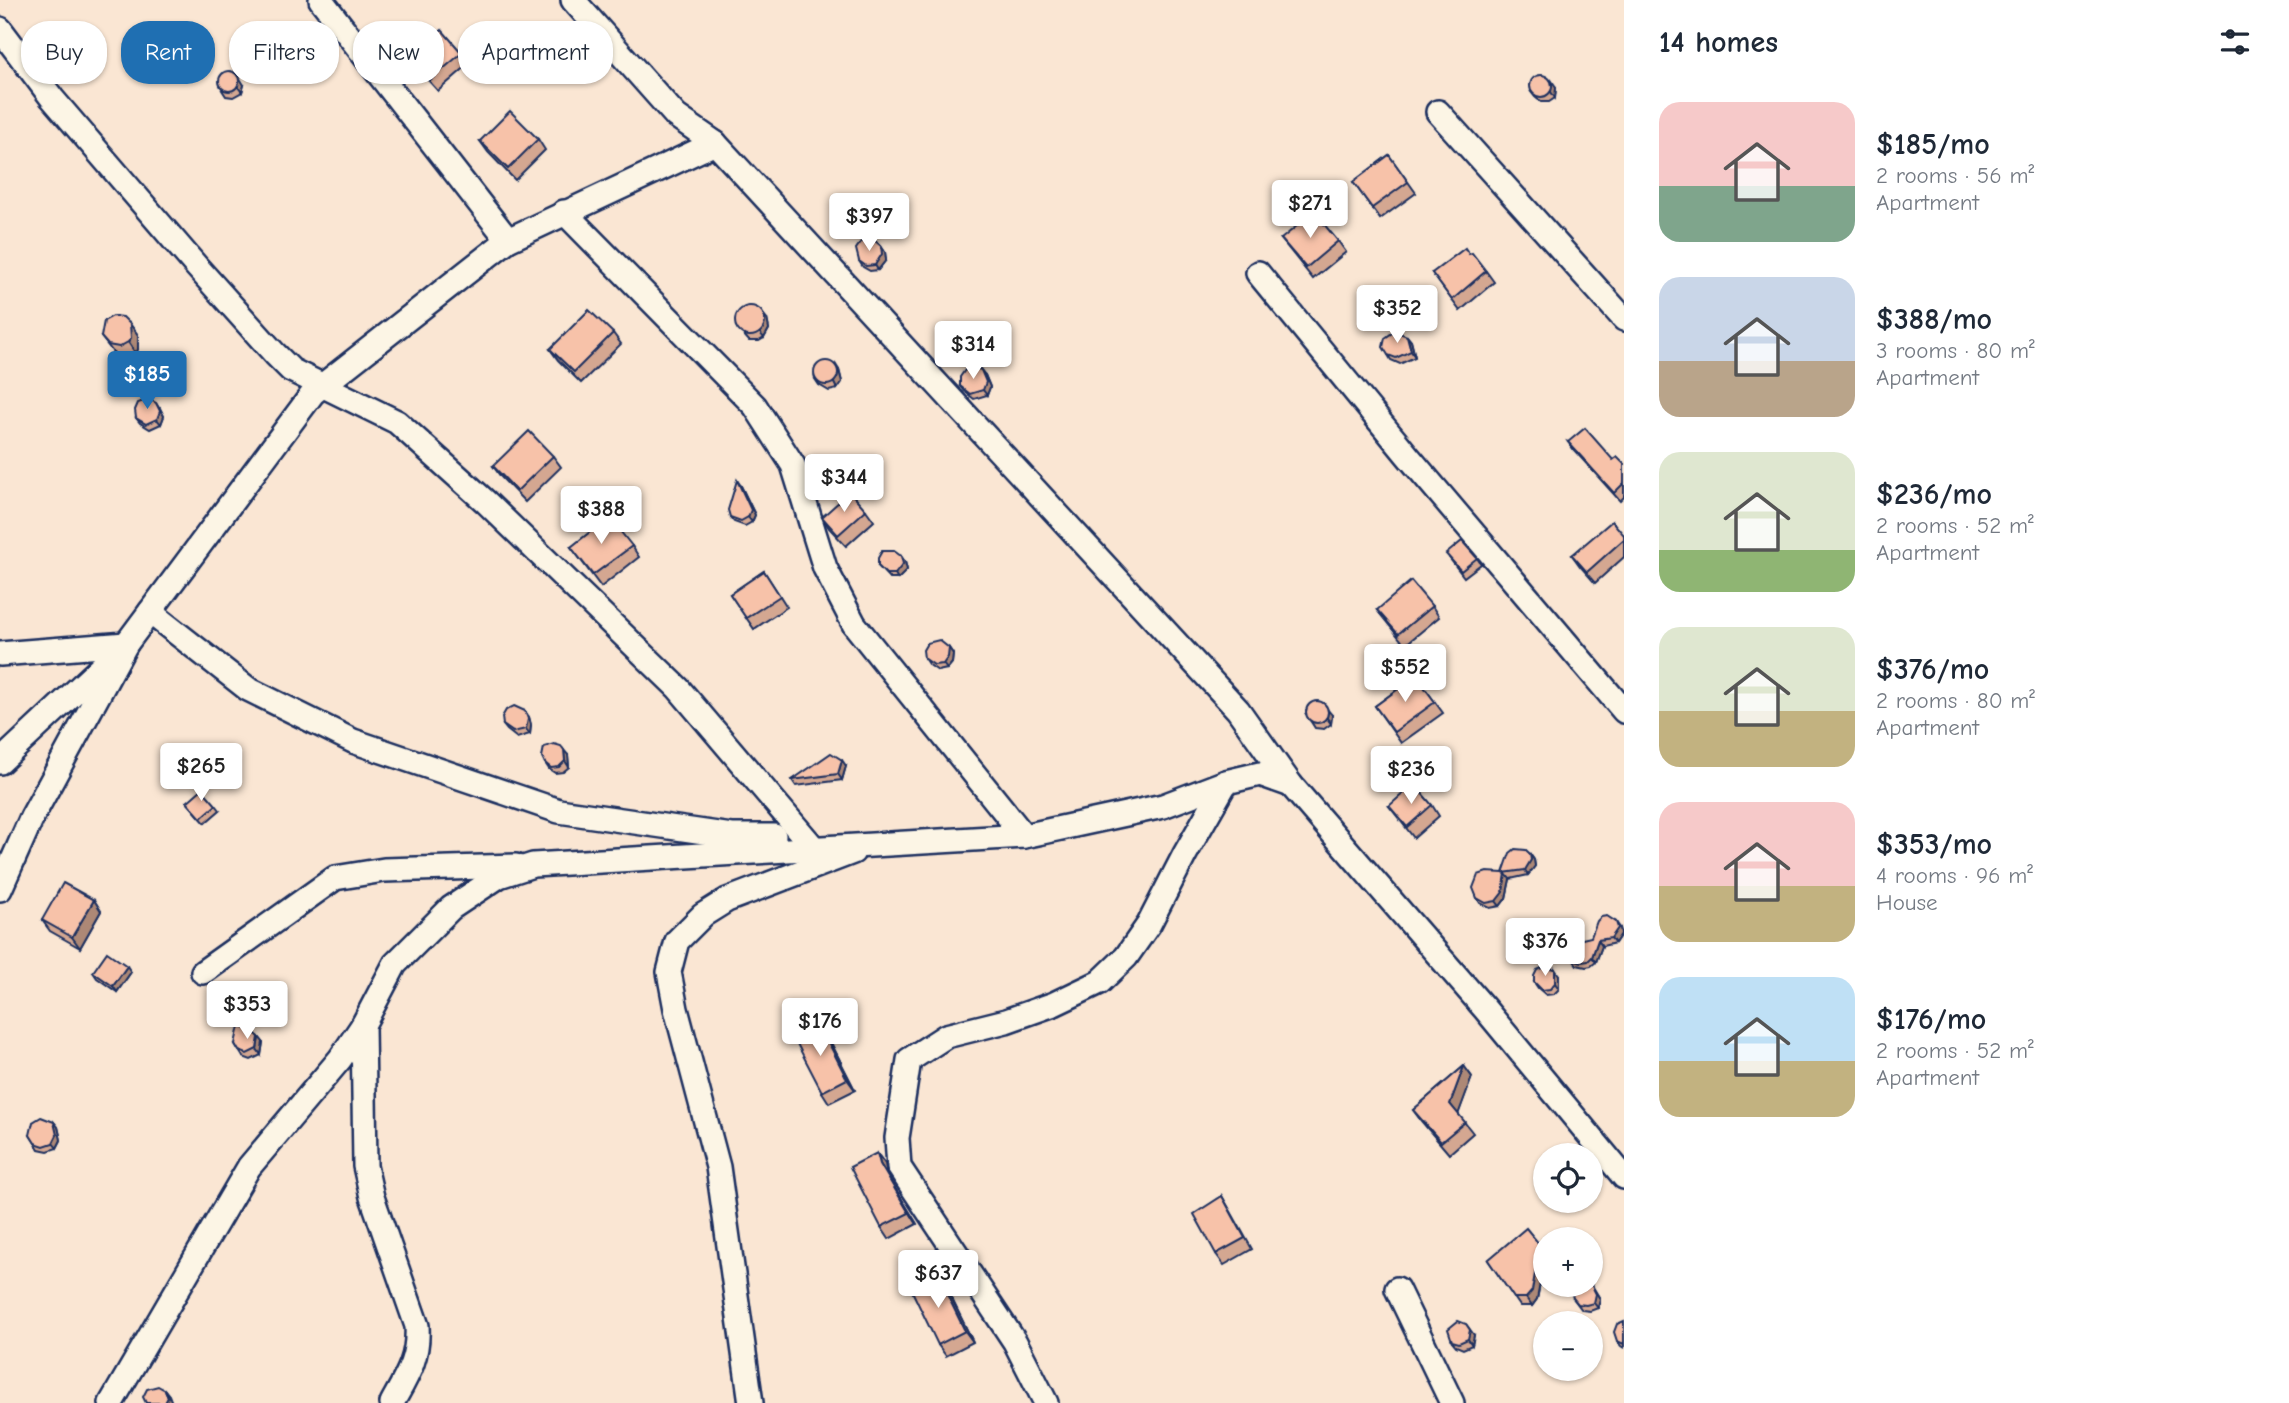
<!DOCTYPE html>
<meta charset="utf-8">
<style>
:root{--surface:#fff;--page:#f2f2f3;--text:#1f2937;--muted:#747a83;--accent:#1f6fb2}
body{margin:0;font-family:"Comic Neue",sans-serif;background:var(--page);color:var(--text);height:100vh;display:flex;flex-direction:column;font-size:26px;white-space:nowrap}
*{box-sizing:border-box;margin:0}
p{font-size:23px;color:var(--muted)}
.icon{flex:none;width:38px;height:38px;fill:none;stroke:currentColor;stroke-width:2;stroke-linecap:round;stroke-linejoin:round}
.map{position:relative;flex:1;overflow:hidden}
.panel{display:flex;flex-direction:column;background:var(--surface);width:665px}
.panel>*{flex:none}
.banner{position:absolute;left:21px;top:21px;width:665px;height:63px;display:flex;gap:14px}
.buttons{position:absolute;left:1533px;top:1143px;display:grid;gap:14px}
.buttons a{display:grid;place-items:center;width:70px;height:70px;border-radius:50%;background:var(--surface);box-shadow:0 2px 5px #0004;font-size:35px}
.price{position:absolute;translate:-50% -60px;padding:0 16px;border-radius:7px;background:#fff;color:#222;font-size:23px;line-height:46px;filter:drop-shadow(0 2px 4px #0008)}
.price::after{content:'';position:absolute;left:50%;top:42px;width:21px;height:16px;margin-left:-10px;background:inherit;clip-path:polygon(0 0,100% 0,50% 100%)}
.price.current{background:var(--accent);color:#fff}
ul{padding:0;list-style:none}
li{display:flex;align-items:center;gap:21px;height:175px;padding:0 35px}
li span{display:grid;place-items:center;flex:none;width:196px;height:140px;border-radius:21px;color:#555}
li>.icon{margin-inline-start:auto}
span .icon{width:84px;height:84px;fill:#fffc;stroke-width:1}
li b{font-size:30px}
h2{display:flex;justify-content:space-between;align-items:center;height:84px;padding:0 35px;font-size:30px}
.chip{padding:0 24px;border-radius:28px;background:var(--surface);box-shadow:0 2px 5px #0004;font-size:24px;line-height:63px}
.chip.current{background:var(--accent);color:#fff}
main{display:flex;flex:1;min-height:0}
.map>svg:first-child{display:block}
.lines{fill:none;stroke-linecap:round;stroke-linejoin:round}
.street-casing{stroke:#1b2f5e;stroke-width:28}
.street{stroke:#fcf5e5;stroke-width:23}
.wall{fill:#d4a791;stroke:#1b2f5e;stroke-width:2}
.shaded-wall{fill:#ad8876;stroke:#1b2f5e;stroke-width:2}
.building{fill:#f7c2a9;stroke:#1b2f5e;stroke-width:2}
</style>
<main>
<div class="map">
<svg width="1624" height="1403" viewBox="0 0 1624 1403">
<rect width="100%" height="100%" fill="#fae6d3"/>
<filter id="ink" filterUnits="userSpaceOnUse"><feTurbulence type="fractalNoise" baseFrequency=".0143" numOctaves="2"/><feDisplacementMap in="SourceGraphic" scale="14" xChannelSelector="R" yChannelSelector="G"/><feConvolveMatrix kernelMatrix="1 2 1 2 8 2 1 2 1" color-interpolation-filters="sRGB"/></filter>
<g filter="url(#ink)">
<g class="lines">
<g class="street-casing">
<g id="street">
<polyline points="321,0 508,240"/>
<polyline points="573,0 676,116 715,143 1238,710 1291,785 1485,1009 1624,1177"/>
<polyline points="0,29 52,98 197,267 275,354 291,370 397,422 486,502 678,688 813,847"/>
<polyline points="1438,112 1624,319"/>
<polyline points="564,212 755,406 793,465 825,568 854,624 1024,836"/>
<polyline points="1258,273 1408,456 1624,711"/>
<polyline points="150,612 248,689 353,741 559,811 732,836 774,836"/>
<polyline points="0,654 126,644"/>
<polyline points="0,762 111,658"/>
<polyline points="0,889 32,817 126,644 313,393 508,240 715,143"/>
<polyline points="203,972 335,878 384,870 516,866"/>
<path d="M363,1025L365,1166L372,1197L417,1326C419,1358 407,1376 392,1403"/>
<polyline points="1397,1289 1452,1403"/>
<polyline points="111,1403 249,1167 340,1059 363,1025 395,964 451,908 499,876 533,865 1024,836 1163,806 1226,782 1260,774 1291,785"/>
<polyline points="751,1403 718,1167 676,1009 669,972 677,941 703,915 727,900 853,852"/>
<polyline points="1046,1403 1015,1342 899,1167 897,1138 909,1060 946,1036 1006,1021 1054,1004 1100,982 1126,957 1149,924 1185,854 1226,782"/>
</g>
</g>
<use href="#street" class="street"/>
</g>
<g class="wall">
<polygon points="462,53 469,64 438,91 418,69 410,58"/>
<polygon points="244,85 242,92 233,97 226,96 222,90"/>
<polygon points="1556,87 1555,98 1549,102 1541,102 1535,97 1531,92"/>
<polygon points="538,139 545,150 515,180 488,152 480,141"/>
<polygon points="1389,155 1416,193 1380,219 1353,182"/>
<polygon points="1281,239 1338,241 1346,252 1313,279"/>
<polygon points="881,246 885,252 886,260 878,270 870,271 863,267 859,261"/>
<polygon points="1486,271 1494,282 1460,311 1432,273"/>
<polygon points="763,314 767,319 769,329 764,338 759,341 749,341 736,326"/>
<polygon points="130,324 138,335 138,349 136,354 126,358 116,356 101,337"/>
<polygon points="613,333 621,344 581,383 558,360 550,349"/>
<polygon points="1407,336 1411,341 1415,357 1400,364 1391,360 1388,355"/>
<polygon points="839,370 842,382 837,389 829,391 819,385 815,379"/>
<polygon points="985,375 990,387 987,395 974,399 964,391 960,386"/>
<polygon points="160,408 164,416 161,424 150,429 140,423 136,418"/>
<polygon points="1568,442 1624,464 1624,497 1620,501 1574,450"/>
<polygon points="553,456 561,467 525,502 501,477 493,466"/>
<polygon points="741,486 755,515 752,522 745,526 734,522 730,517"/>
<polygon points="866,510 874,521 846,546 829,528 822,517"/>
<polygon points="1624,535 1624,557 1595,583 1580,566 1572,555"/>
<polygon points="632,546 639,557 601,587 571,547"/>
<polygon points="901,556 905,562 907,570 898,579 890,579 878,566"/>
<polygon points="1477,558 1481,564 1464,577 1450,559"/>
<polygon points="764,571 787,607 754,629 730,594"/>
<polygon points="1432,606 1439,617 1405,645 1377,610"/>
<polygon points="949,648 953,654 952,663 947,669 938,671 928,664 924,658"/>
<polygon points="1416,676 1443,713 1401,743 1375,706"/>
<polygon points="1306,714 1332,715 1331,724 1324,729 1315,728"/>
<polygon points="529,717 531,725 530,734 517,738 507,730 503,725"/>
<polygon points="568,755 569,767 563,772 555,773 549,769 545,763"/>
<polygon points="846,766 842,780 796,786 792,780"/>
<polygon points="187,802 216,805 220,810 205,823"/>
<polygon points="1432,805 1439,816 1414,838 1389,806"/>
<polygon points="1530,854 1534,860 1535,866 1528,875 1510,879 1506,898 1500,906 1490,908 1480,903 1477,898 1503,873"/>
<polygon points="94,900 101,911 80,948 50,931 42,920"/>
<polygon points="1620,928 1621,934 1615,943 1602,946 1596,962 1591,966 1586,967 1577,965 1573,959 1591,937"/>
<polygon points="93,972 131,972 117,992 97,978"/>
<polygon points="1559,975 1559,989 1554,994 1546,995 1538,988 1534,982"/>
<polygon points="819,1024 827,1035 855,1090 829,1103 822,1092"/>
<polygon points="259,1037 263,1042 261,1055 251,1060 243,1057 235,1044"/>
<polygon points="1464,1066 1472,1077 1458,1114 1473,1133 1449,1154 1421,1121 1413,1110"/>
<polygon points="54,1122 58,1127 61,1140 57,1148 48,1151 39,1149 30,1135"/>
<polygon points="885,1164 887,1175 917,1224 889,1239 881,1227"/>
<polygon points="1222,1196 1229,1208 1252,1249 1224,1265 1216,1254"/>
<polygon points="1545,1252 1545,1258 1537,1299 1532,1306 1520,1306 1488,1260"/>
<polygon points="1591,1284 1600,1299 1598,1308 1590,1311 1582,1310 1573,1298"/>
<polygon points="946,1287 973,1342 946,1356 938,1345"/>
<polygon points="1624,1321 1624,1348 1621,1346 1617,1341"/>
<polygon points="1474,1335 1472,1345 1463,1349 1456,1346 1452,1341"/>
</g>
<g class="shaded-wall">
<polygon points="236,72 244,85 242,92 238,87"/>
<polygon points="1552,81 1556,87 1555,98 1551,92"/>
<polygon points="881,246 885,252 886,260 878,270 875,265"/>
<polygon points="763,314 767,319 769,329 764,338 760,333"/>
<polygon points="130,324 138,335 138,349 136,354 128,342"/>
<polygon points="1407,336 1411,341 1415,357 1411,351"/>
<polygon points="836,365 839,370 842,382 837,389 834,383"/>
<polygon points="981,370 985,375 990,387 987,395 983,390"/>
<polygon points="156,403 164,416 161,424 157,419"/>
<polygon points="737,480 741,486 755,515 752,522 748,517"/>
<polygon points="901,556 905,562 907,570 898,579 895,574"/>
<polygon points="949,648 953,654 952,663 947,669 943,664"/>
<polygon points="1328,710 1332,715 1331,724 1327,718"/>
<polygon points="525,711 529,717 531,725 530,734 526,729"/>
<polygon points="564,750 568,755 569,767 565,761"/>
<polygon points="842,760 846,766 842,780 838,774"/>
<polygon points="1530,854 1534,860 1535,866 1528,875 1525,870"/>
<polygon points="1506,874 1510,879 1506,898 1500,906 1496,901"/>
<polygon points="94,900 101,911 80,948 72,937"/>
<polygon points="1616,922 1620,928 1621,934 1615,943 1611,938"/>
<polygon points="1598,940 1602,946 1596,962 1592,957"/>
<polygon points="127,966 131,972 117,992 113,986"/>
<polygon points="1555,969 1559,975 1559,989 1555,983"/>
<polygon points="819,1024 827,1035 855,1090 847,1079"/>
<polygon points="259,1037 263,1042 261,1055 257,1049"/>
<polygon points="1464,1066 1472,1077 1458,1115 1450,1104"/>
<polygon points="54,1122 58,1127 61,1140 57,1148 53,1143"/>
<polygon points="877,1153 885,1164 887,1175 917,1224 880,1164"/>
<polygon points="1540,1245 1545,1252 1545,1258 1537,1299 1532,1306 1526,1298"/>
<polygon points="938,1276 946,1287 973,1342 965,1331"/>
<polygon points="1591,1284 1600,1299 1598,1308 1594,1303"/>
<polygon points="1466,1324 1474,1335 1472,1345 1468,1339"/>
<polygon points="165,1390 169,1395 172,1403 165,1403"/>
</g>
<g class="building">
<polygon points="442,30 462,53 430,80 410,58"/>
<circle cx="229" cy="81" r="10"/>
<circle cx="1541" cy="86" r="11"/>
<polygon points="510,111 538,139 508,169 480,141"/>
<polygon points="1389,155 1408,182 1372,208 1353,182"/>
<polygon points="1314,212 1338,241 1306,268 1281,239"/>
<polygon points="874,240 881,246 882,254 875,265 866,266 859,261 856,249 861,242"/>
<polygon points="1465,248 1469,254 1472,253 1486,271 1452,300 1432,273"/>
<circle cx="750" cy="321" r="15"/>
<polygon points="589,310 613,333 574,372 550,349"/>
<polygon points="113,316 123,317 130,324 131,338 128,342 119,347 108,345 101,337 104,321"/>
<polygon points="1395,331 1407,336 1411,351 1396,358 1388,355 1383,347 1385,338"/>
<circle cx="826" cy="373" r="12"/>
<polygon points="973,367 981,370 986,382 983,390 970,394 960,386 960,377 965,370"/>
<polygon points="149,399 156,403 160,411 157,419 146,424 136,418 135,410 138,403"/>
<polygon points="1585,428 1613,460 1617,457 1624,464 1624,483 1614,493 1568,442"/>
<polygon points="529,431 553,456 517,491 493,466"/>
<polygon points="737,480 751,510 748,517 741,521 730,517 728,510"/>
<polygon points="850,492 866,510 838,535 822,517"/>
<polygon points="609,517 632,546 593,575 571,547"/>
<polygon points="1612,521 1624,535 1624,539 1587,572 1572,555"/>
<polygon points="1462,541 1477,558 1461,571 1446,554"/>
<polygon points="882,551 894,551 901,556 903,564 895,574 886,574 878,566 878,558"/>
<polygon points="764,571 780,596 746,618 730,594"/>
<polygon points="1411,581 1432,606 1398,634 1377,610"/>
<polygon points="939,640 949,648 948,657 943,664 934,665 924,658 923,650 927,643"/>
<polygon points="1416,676 1435,702 1394,732 1375,706"/>
<circle cx="1317" cy="712" r="11"/>
<polygon points="514,706 525,711 528,719 526,729 513,732 503,725 502,717 506,710"/>
<polygon points="554,744 561,746 564,750 565,761 559,767 551,768 545,763 542,757 544,747"/>
<polygon points="831,753 842,760 838,774 792,780"/>
<polygon points="1414,784 1432,805 1407,827 1389,806"/>
<polygon points="202,789 216,805 201,818 187,802"/>
<polygon points="1515,849 1526,850 1530,854 1531,860 1525,870 1503,873 1506,874 1503,892 1496,901 1486,903 1477,898 1473,888 1478,875 1487,872 1503,873 1510,853"/>
<polygon points="63,883 94,900 72,937 42,920"/>
<polygon points="1607,916 1616,922 1618,928 1611,938 1598,940 1592,957 1588,961 1582,962 1573,959 1572,950 1573,944 1578,940 1591,937 1597,921 1601,917"/>
<polygon points="107,952 127,966 113,986 93,972"/>
<polygon points="1544,967 1555,969 1555,983 1550,989 1542,990 1534,982 1534,976 1537,970"/>
<polygon points="819,1024 847,1079 822,1092 794,1038"/>
<polygon points="239,1026 253,1031 259,1037 257,1049 247,1054 239,1051 235,1044"/>
<polygon points="1464,1066 1450,1104 1465,1122 1441,1142 1413,1110"/>
<polygon points="41,1117 54,1122 57,1135 53,1143 44,1146 35,1143 30,1135 33,1122"/>
<polygon points="877,1153 880,1164 909,1213 881,1227 850,1167"/>
<polygon points="1222,1196 1245,1238 1216,1254 1194,1214"/>
<polygon points="1526,1228 1540,1245 1532,1291 1526,1298 1514,1298 1488,1260"/>
<polygon points="938,1276 965,1331 938,1345 911,1289"/>
<polygon points="1569,1284 1591,1284 1596,1294 1594,1303 1586,1305 1578,1304 1573,1298"/>
<polygon points="1458,1321 1466,1324 1470,1330 1468,1339 1459,1343 1452,1341 1448,1329"/>
<polygon points="1624,1321 1624,1344 1617,1341 1614,1332 1617,1324"/>
<polygon points="158,1386 165,1390 168,1397 165,1403 146,1403 143,1397 147,1389"/>
</g>
</g>
</svg>
<div class="buttons">
<a><svg class="icon" aria-label="locate" viewBox="0 0 24 24"><circle cx="12" cy="12" r="6"/><path d="M12 2v4M12 18v4M2 12h4M18 12h4"/></svg></a>
<a>+</a>
<a>−</a>
</div>
<b class="price" style="left:1310px;top:240px">$271</b>
<b class="price" style="left:869px;top:253px">$397</b>
<b class="price" style="left:1397px;top:345px">$352</b>
<b class="price" style="left:973px;top:381px">$314</b>
<b class="price current" style="left:147px;top:411px">$185</b>
<b class="price" style="left:844px;top:514px">$344</b>
<b class="price" style="left:601px;top:546px">$388</b>
<b class="price" style="left:1405px;top:704px">$552</b>
<b class="price" style="left:201px;top:803px">$265</b>
<b class="price" style="left:1411px;top:806px">$236</b>
<b class="price" style="left:1545px;top:978px">$376</b>
<b class="price" style="left:247px;top:1041px">$353</b>
<b class="price" style="left:820px;top:1058px">$176</b>
<b class="price" style="left:938px;top:1310px">$637</b>
<div class="banner">
<a class="chip">Buy</a>
<a class="chip current">Rent</a>
<a class="chip">Filters</a>
<a class="chip">New</a>
<a class="chip">Apartment</a>
</div>
</div>
<section class="panel">
<h2>14 homes<svg class="icon" aria-label="filters" viewBox="0 0 24 24"><path d="M4 7h16M4 17h16"/><circle cx="9" cy="7" r="2"/><circle cx="15" cy="17" r="2"/></svg></h2>
<ul>
<li><span style="background:linear-gradient(#f6c9c9 60%,#7fa58c 0)"><svg class="icon" aria-label="home" viewBox="0 0 24 24"><path d="M3 11l9-7 9 7M6 9v11h12V9"/></svg></span><div><b>$185/mo</b><p>2 rooms · 56 m²</p><p>Apartment</p></div></li>
<li><span style="background:linear-gradient(#c9d6e8 60%,#b9a48a 0)"><svg class="icon" aria-label="home" viewBox="0 0 24 24"><path d="M3 11l9-7 9 7M6 9v11h12V9"/></svg></span><div><b>$388/mo</b><p>3 rooms · 80 m²</p><p>Apartment</p></div></li>
<li><span style="background:linear-gradient(#dfe7d0 70%,#8fb573 0)"><svg class="icon" aria-label="home" viewBox="0 0 24 24"><path d="M3 11l9-7 9 7M6 9v11h12V9"/></svg></span><div><b>$236/mo</b><p>2 rooms · 52 m²</p><p>Apartment</p></div></li>
<li><span style="background:linear-gradient(#dfe7d0 60%,#c2b280 0)"><svg class="icon" aria-label="home" viewBox="0 0 24 24"><path d="M3 11l9-7 9 7M6 9v11h12V9"/></svg></span><div><b>$376/mo</b><p>2 rooms · 80 m²</p><p>Apartment</p></div></li>
<li><span style="background:linear-gradient(#f6c9c9 60%,#c2b280 0)"><svg class="icon" aria-label="home" viewBox="0 0 24 24"><path d="M3 11l9-7 9 7M6 9v11h12V9"/></svg></span><div><b>$353/mo</b><p>4 rooms · 96 m²</p><p>House</p></div></li>
<li><span style="background:linear-gradient(#bfe0f5 60%,#c2b280 0)"><svg class="icon" aria-label="home" viewBox="0 0 24 24"><path d="M3 11l9-7 9 7M6 9v11h12V9"/></svg></span><div><b>$176/mo</b><p>2 rooms · 52 m²</p><p>Apartment</p></div></li>
</ul>
</section>
</main>
